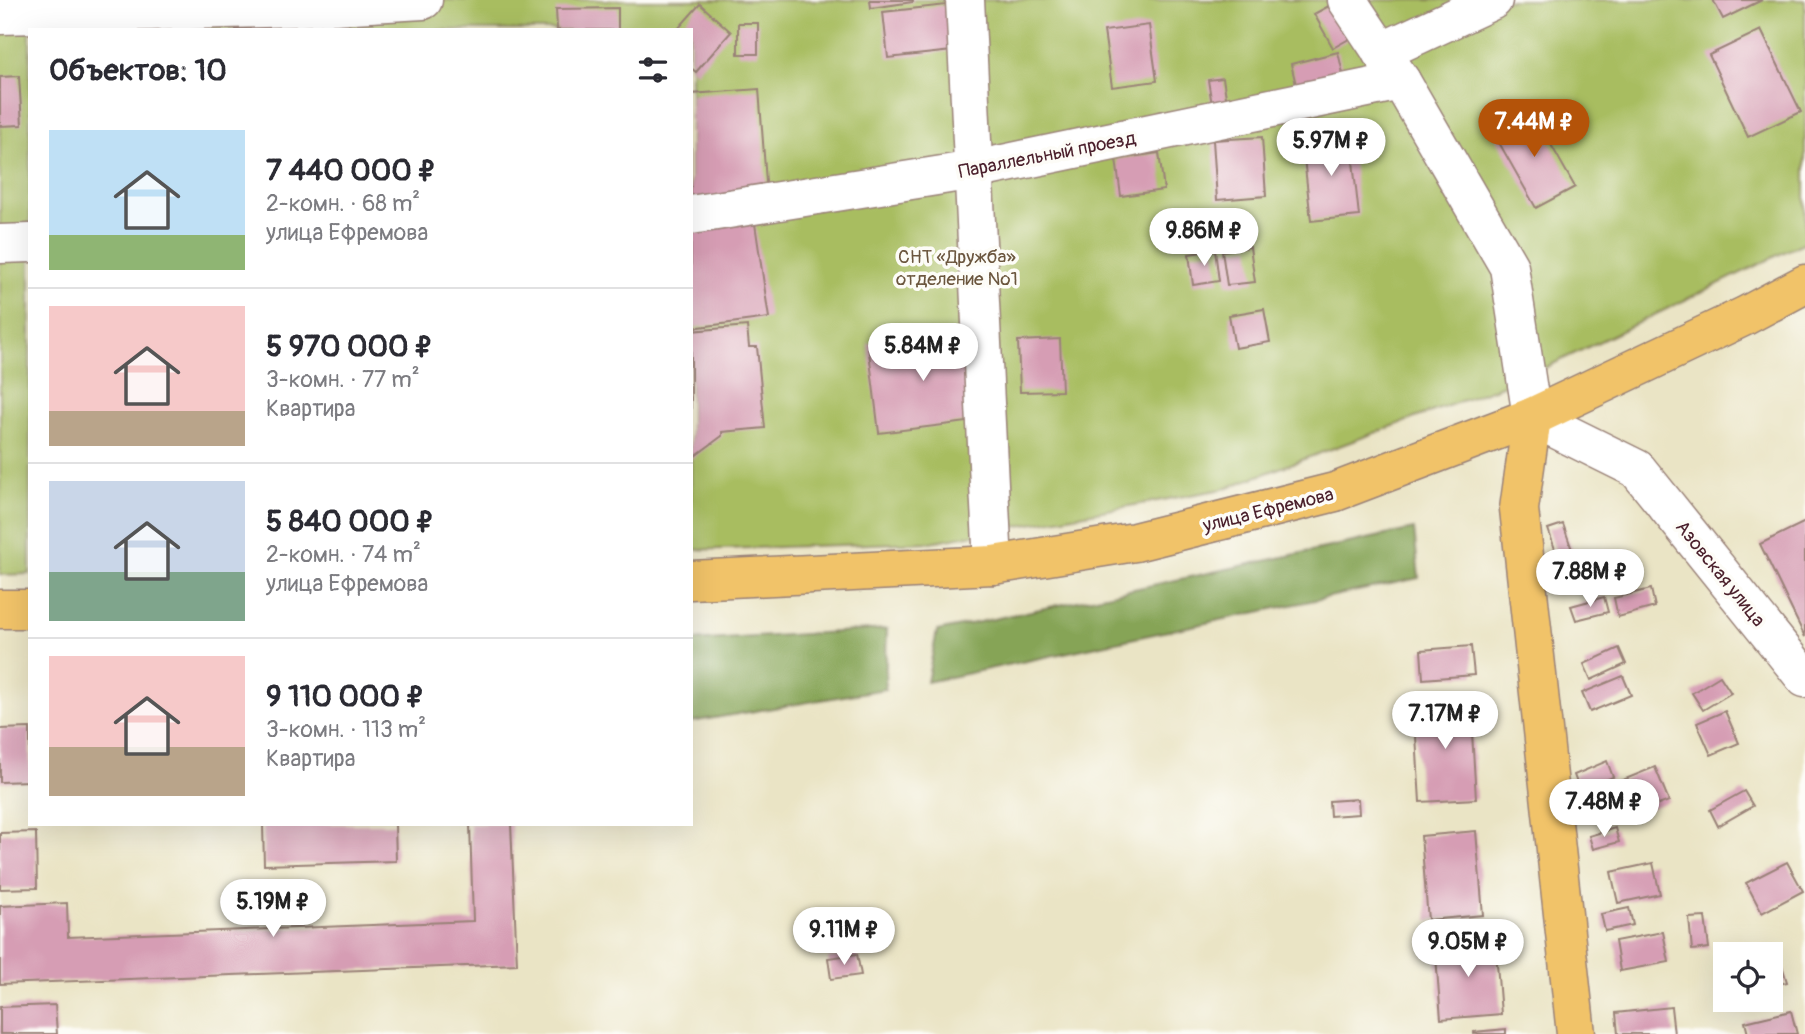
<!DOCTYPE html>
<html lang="ru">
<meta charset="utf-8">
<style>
:root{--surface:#fff;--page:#f2f2f3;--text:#2b2b33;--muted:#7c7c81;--line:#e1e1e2;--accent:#b45309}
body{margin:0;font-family:Pangolin,sans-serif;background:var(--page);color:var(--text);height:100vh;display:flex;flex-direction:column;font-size:26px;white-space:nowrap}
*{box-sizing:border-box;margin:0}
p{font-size:23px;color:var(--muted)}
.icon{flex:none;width:38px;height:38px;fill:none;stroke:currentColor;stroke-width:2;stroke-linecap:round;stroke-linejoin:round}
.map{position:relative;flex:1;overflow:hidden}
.side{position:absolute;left:28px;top:28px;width:665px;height:798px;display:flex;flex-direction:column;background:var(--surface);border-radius:0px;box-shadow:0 7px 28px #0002}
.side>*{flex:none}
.buttons{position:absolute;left:1713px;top:942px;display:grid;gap:14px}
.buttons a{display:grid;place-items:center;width:70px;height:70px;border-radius:0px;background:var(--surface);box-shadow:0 7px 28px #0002;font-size:35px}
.price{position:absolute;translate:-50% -60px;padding:0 16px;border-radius:24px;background:#fff;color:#222;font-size:23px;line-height:46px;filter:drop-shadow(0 2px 4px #0008)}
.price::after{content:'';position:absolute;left:50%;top:42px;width:21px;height:16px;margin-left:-10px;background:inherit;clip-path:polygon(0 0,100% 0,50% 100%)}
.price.on{background:var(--accent);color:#fff}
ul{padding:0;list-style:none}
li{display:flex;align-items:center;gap:21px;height:175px;padding:0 21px}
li+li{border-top:2px solid var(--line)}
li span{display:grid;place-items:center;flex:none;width:196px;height:140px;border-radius:0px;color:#555}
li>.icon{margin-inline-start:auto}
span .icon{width:84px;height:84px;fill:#fffc;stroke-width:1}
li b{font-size:30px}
h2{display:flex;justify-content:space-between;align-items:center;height:84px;padding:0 21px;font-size:30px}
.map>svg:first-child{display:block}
.green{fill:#a8bd61;stroke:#796e46;stroke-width:2}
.forest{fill:#86a457;stroke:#686241;stroke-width:2}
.building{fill:#d69db4}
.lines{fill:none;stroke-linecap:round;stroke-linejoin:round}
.minor-casing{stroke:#9a8278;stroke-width:41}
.major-casing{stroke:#9a8278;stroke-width:41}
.minor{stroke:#fff;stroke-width:38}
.major{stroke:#f1c369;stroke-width:38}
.labels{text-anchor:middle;stroke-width:7;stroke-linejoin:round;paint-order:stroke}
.street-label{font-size:19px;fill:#4a1f2b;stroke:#fdfcf7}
.park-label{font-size:19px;fill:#6b563e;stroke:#fdfcf7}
</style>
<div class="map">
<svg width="1805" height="1034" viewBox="0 0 1805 1034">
<rect width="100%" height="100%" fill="#fdfcf7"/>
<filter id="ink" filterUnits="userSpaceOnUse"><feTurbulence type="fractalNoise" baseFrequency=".0143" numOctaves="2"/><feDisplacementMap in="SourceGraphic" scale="14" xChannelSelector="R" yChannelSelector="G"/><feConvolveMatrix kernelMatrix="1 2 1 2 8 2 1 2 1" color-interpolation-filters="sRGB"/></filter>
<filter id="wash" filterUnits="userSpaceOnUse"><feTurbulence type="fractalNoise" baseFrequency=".00686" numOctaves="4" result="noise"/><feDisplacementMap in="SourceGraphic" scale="28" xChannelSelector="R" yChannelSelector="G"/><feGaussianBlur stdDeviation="1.57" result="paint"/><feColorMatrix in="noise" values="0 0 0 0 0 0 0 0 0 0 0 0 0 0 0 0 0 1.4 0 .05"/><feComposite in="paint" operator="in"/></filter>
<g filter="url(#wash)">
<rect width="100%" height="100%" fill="#eae4c5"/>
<polygon class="green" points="0,0 1805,0 1805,242 1526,377 1223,489 931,542 691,550 691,30 30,30 30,574 0,575"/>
<g class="forest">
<polygon points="1414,529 1419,578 927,682 937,631"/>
<polygon points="887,629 885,689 691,722 691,641"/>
</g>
<g id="blocks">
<g class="building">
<polygon points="870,0 913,0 913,2 871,8"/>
<polygon points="1713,0 1762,0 1723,19"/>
<polygon points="1338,1 1356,35 1333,48 1314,14"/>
<polygon points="700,4 731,32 696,72 691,68 691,30 677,30"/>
<polygon points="946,5 952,51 888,58 883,12"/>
<polygon points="618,8 618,30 557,30 556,9"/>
<polygon points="275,22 275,30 236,30 236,24"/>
<rect x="738" y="23" width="20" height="31"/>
<polygon points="1149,25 1157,81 1112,87 1104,31"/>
<polygon points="1761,30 1801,112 1748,137 1709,55"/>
<polygon points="1338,52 1345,82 1298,93 1291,64"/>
<polygon points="19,76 22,125 0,126 0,77"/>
<polygon points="1223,78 1227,103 1212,105 1208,80"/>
<polygon points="759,89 767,195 691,200 691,94"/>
<polygon points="1532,111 1575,187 1536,208 1493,132"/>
<polygon points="1350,134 1359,216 1311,221 1302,140"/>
<polygon points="1262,137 1266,196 1217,200 1213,140"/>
<polygon points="1159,153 1164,190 1121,196 1116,159"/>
<polygon points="754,217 769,318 691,328 691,226"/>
<polygon points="1250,247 1255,282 1227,285 1222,251"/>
<polygon points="1215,250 1219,281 1193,285 1189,254"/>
<polygon points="1264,309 1270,342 1235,348 1229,315"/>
<polygon points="747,326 749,347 757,347 765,428 722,432 722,436 691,459 691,331"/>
<polygon points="968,333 976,421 879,433 868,344"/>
<polygon points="1060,339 1062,391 1020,392 1018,341"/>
<polygon points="1805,522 1805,637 1760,544"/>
<polygon points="1563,524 1578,567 1563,572 1548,529"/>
<polygon points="1651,589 1655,607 1618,617 1614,598"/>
<polygon points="1604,597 1608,612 1576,620 1571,606"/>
<polygon points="1471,646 1474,675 1423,679 1421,650"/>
<polygon points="1619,648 1626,664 1591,680 1584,664"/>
<polygon points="1623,676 1631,695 1590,712 1582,693"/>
<polygon points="1720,676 1731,693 1703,710 1692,693"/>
<polygon points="1470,699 1476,799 1420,802 1414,703"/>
<polygon points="1725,711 1739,743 1711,755 1697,723"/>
<polygon points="30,728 30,781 0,782 0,729"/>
<polygon points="1607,761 1613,777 1580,791 1574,775"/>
<polygon points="1655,767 1669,801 1622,819 1608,786"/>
<polygon points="1744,791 1753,806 1718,826 1710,810"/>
<polygon points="1358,799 1359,814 1330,816 1329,801"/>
<polygon points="263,824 395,824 396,861 264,865"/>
<polygon points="470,824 511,824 517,964 0,984 0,906 67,903 68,937 473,921"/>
<polygon points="1615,828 1619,842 1593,849 1589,836"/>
<polygon points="1476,831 1483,915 1428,920 1421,836"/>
<polygon points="36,832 37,888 0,889 0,833"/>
<polygon points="1787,862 1803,891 1762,913 1746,883"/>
<polygon points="1653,863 1660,894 1618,903 1611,872"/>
<polygon points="1629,908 1633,925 1605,931 1601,914"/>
<polygon points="1705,917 1709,948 1692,950 1689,918"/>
<polygon points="855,922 855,934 829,935 828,923"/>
<polygon points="1663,932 1669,962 1620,971 1615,941"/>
<polygon points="1495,939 1501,1014 1441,1019 1435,944"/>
<polygon points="1776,946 1787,982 1771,986 1771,954 1751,953"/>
<polygon points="857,954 861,975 831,979 828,958"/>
<polygon points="55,1005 57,1034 0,1034 0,1007"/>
<polygon points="1671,1007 1674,1034 1618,1034 1616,1013"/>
<polygon points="1791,1011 1797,1034 1748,1034 1745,1022"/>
<polygon points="1506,1029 1506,1034 1474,1034 1474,1032"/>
</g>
</g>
</g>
<g filter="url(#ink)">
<use href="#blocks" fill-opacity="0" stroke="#9a8278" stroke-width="2"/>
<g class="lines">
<g class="minor-casing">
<g id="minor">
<polyline points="965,0 993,565"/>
<polyline points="1347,0 1401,81 1509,267 1532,417 1637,469 1805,678"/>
<polyline points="0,15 300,7 423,0"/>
<polyline points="1381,52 1493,0"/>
<polyline points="691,215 974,170 1401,81"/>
<polyline points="0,244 30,243"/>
</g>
</g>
<g class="major-casing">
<g id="major">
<polyline points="1532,417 1519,509 1576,1034"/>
<polyline points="691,580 993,565 1135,542 1335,492 1532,417 1745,316 1805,284"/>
<polyline points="0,609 30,609"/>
</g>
</g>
<use href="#minor" class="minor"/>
<use href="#major" class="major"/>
</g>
</g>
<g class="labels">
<g class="street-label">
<text transform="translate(1047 154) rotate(-11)" y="7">Параллельный проезд</text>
<text transform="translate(1268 509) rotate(-14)" y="7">улица Ефремова</text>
<text transform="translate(1721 573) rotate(51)" y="7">Азовская улица</text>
</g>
<g class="park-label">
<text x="957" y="263">СНТ «Дружба»<tspan x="957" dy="22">отделение №1</tspan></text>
</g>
</g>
</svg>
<div class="buttons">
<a><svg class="icon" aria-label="locate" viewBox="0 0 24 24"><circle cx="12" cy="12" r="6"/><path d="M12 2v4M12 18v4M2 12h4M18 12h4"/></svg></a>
</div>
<b class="price on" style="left:1534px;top:159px">7.44M ₽</b>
<b class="price" style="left:1331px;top:178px">5.97M ₽</b>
<b class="price" style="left:1204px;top:268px">9.86M ₽</b>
<b class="price" style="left:923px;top:383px">5.84M ₽</b>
<b class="price" style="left:1590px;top:609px">7.88M ₽</b>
<b class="price" style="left:1445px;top:751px">7.17M ₽</b>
<b class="price" style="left:1604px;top:839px">7.48M ₽</b>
<b class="price" style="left:273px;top:939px">5.19M ₽</b>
<b class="price" style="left:844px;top:967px">9.11M ₽</b>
<b class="price" style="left:1468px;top:979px">9.05M ₽</b>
<section class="side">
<h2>Объектов: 10<svg class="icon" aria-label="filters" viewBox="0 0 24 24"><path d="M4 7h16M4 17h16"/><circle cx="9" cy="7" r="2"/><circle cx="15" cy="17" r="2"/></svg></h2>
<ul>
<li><span style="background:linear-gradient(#bfe0f5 75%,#8fb573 0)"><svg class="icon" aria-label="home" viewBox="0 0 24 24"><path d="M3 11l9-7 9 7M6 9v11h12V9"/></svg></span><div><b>7 440 000 ₽</b><p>2-комн. · 68 m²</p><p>улица Ефремова</p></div></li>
<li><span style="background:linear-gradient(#f6c9c9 75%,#b9a48a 0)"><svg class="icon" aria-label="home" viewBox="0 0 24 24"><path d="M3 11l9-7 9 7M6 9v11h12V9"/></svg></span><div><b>5 970 000 ₽</b><p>3-комн. · 77 m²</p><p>Квартира</p></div></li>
<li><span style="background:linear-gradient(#c9d6e8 65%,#7fa58c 0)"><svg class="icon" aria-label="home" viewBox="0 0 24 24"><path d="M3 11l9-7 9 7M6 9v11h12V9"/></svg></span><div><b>5 840 000 ₽</b><p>2-комн. · 74 m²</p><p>улица Ефремова</p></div></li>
<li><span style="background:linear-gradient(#f6c9c9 65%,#b9a48a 0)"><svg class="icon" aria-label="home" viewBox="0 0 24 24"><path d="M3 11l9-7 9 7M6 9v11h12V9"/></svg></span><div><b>9 110 000 ₽</b><p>3-комн. · 113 m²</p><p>Квартира</p></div></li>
</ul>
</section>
</div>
